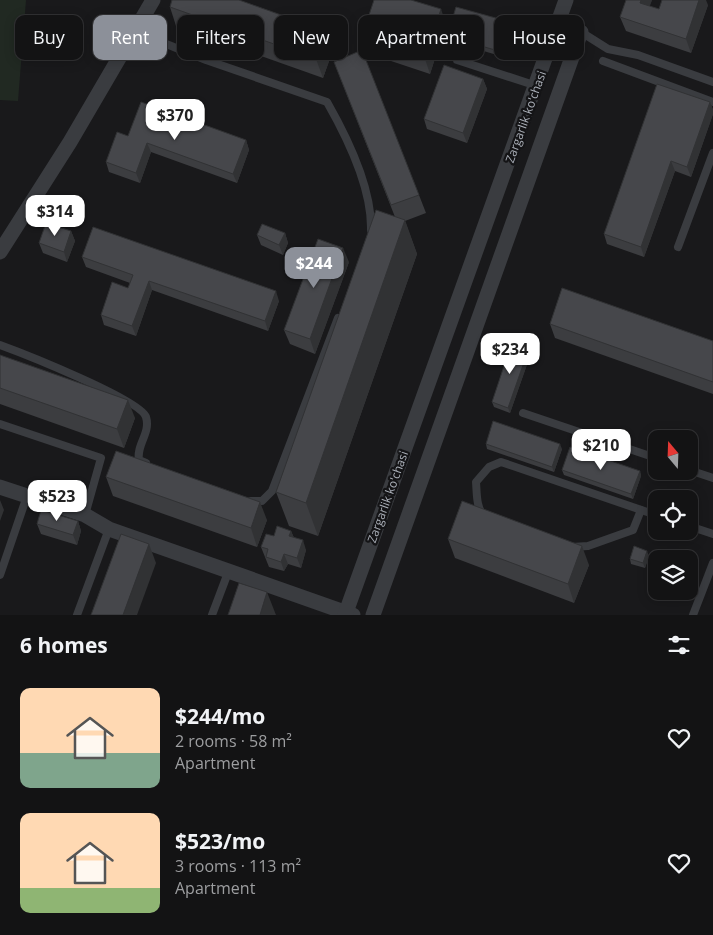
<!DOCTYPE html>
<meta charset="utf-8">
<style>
:root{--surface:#131314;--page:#1c1c1d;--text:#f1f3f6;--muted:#9d9ea0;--line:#323234;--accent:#8c9099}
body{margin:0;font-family:"Open Sans",sans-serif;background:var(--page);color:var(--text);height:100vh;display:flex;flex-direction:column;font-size:19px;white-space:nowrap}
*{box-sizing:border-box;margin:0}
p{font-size:16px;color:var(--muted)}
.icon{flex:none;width:28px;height:28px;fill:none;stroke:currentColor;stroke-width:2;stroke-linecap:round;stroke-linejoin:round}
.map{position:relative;height:615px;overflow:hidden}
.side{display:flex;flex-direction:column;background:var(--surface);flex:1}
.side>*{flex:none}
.top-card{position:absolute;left:15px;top:15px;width:684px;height:45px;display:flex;gap:10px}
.needle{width:32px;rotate:341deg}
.fabs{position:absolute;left:648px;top:430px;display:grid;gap:10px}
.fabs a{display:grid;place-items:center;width:50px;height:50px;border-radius:10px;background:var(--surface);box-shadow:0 2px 12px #0003,0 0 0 1px var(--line);font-size:25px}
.price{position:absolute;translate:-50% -42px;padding:0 11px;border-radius:10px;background:#fff;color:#222;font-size:16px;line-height:32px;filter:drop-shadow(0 1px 2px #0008)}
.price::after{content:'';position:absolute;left:50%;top:30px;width:15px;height:11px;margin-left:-8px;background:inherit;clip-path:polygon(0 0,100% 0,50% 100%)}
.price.current{background:var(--accent);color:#fff}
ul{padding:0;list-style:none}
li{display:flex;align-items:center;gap:15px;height:125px;padding:0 20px}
li span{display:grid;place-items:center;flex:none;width:140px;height:100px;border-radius:10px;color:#555}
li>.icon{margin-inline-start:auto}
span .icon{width:60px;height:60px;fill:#fffc;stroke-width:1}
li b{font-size:21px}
h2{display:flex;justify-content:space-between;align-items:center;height:60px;padding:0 20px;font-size:21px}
.chip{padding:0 18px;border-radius:10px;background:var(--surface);box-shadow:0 2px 12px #0003,0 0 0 1px var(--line);font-size:18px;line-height:45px}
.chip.current{background:var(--accent);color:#fff}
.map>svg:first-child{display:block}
.green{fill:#212922}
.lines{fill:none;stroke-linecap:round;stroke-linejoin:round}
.lane{stroke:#3a3c40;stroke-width:8}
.street{stroke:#3a3c40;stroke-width:15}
.wall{fill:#3c3d40}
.shaded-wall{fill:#313234}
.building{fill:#46474b;stroke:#313234}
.labels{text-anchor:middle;stroke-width:4.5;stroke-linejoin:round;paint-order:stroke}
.street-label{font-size:12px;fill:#acb1ba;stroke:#141416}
</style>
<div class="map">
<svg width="713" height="615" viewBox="0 0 713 615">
<rect width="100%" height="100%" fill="#19191b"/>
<polygon class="green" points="0,0 26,0 18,101 0,100"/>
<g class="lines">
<g class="lane">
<path d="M134,31L206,60L327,102C347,137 372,189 371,230"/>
<polyline points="581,32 608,49 638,55 713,82"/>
<polyline points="457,60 537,86"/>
<polyline points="603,61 713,102"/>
<polyline points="678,247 713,153"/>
<path d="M0,345C22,353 141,400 146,417C151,433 136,445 139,460L146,463"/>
<polyline points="523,413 656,458"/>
<polyline points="0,424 101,458 85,515"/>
<polyline points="689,470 713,478"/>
<polyline points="251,501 262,501 272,491 338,318"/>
<path d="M484,516C476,507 477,494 476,482L489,467L501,462L656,515"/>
<polyline points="689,526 713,534"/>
<polyline points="572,547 588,546 633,530 641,510"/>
<polyline points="0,575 27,496"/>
<polyline points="77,615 109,529"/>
<polyline points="212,615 229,570"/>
<polyline points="693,615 713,563"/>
</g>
<g class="street">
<polyline points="0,252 70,142 153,0"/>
<polyline points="0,487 85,515 109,529 353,615"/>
<polyline points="345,615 566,0"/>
<polyline points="373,615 581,32 559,25"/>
</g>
</g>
<g class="wall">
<polygon points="652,0 649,6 659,9 708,5 691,53 626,31 620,17"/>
<polygon points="170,7 333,50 323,78 176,26"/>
<polygon points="456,7 521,25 522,30 514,60 456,43 451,60 444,58 442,53"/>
<polygon points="367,21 446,24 430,74 391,61 385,47 387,40 372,36"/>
<polygon points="334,62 419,195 426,213 405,221 417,254 318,536 289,526 276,492 395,217"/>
<polygon points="483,79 487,89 467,143 427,129 424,119"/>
<polygon points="710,102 713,110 713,114 691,177 675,171 644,257 607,244 604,234"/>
<polygon points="128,136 246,140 249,150 237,183 151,152 140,183 109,172 106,162"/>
<polygon points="71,231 75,241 67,262 43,253 39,243"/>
<polygon points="285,233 288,243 283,255 261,245 257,235"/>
<polygon points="82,257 279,301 268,331 152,290 136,336 104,325 101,315 128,288 130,283 86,267"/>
<polygon points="349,262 315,354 290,344 284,330"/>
<polygon points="550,324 713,341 713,394 555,338"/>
<polygon points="529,348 531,353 510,413 494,407 492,402"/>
<polygon points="0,355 135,418 124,448 0,404"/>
<polygon points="486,444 562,449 554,472 487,449"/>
<polygon points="562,470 640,471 641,476 633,499 564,475"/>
<polygon points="106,477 267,520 257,547 113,496"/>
<polygon points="78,521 81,531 77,545 41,534 37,524"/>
<polygon points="291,531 294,538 306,550 301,568 288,564 284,571 269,567 261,547 274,536"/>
<polygon points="448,539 589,565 574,603 455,558"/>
<polygon points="649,556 645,568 631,564 630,559"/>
</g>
<g class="shaded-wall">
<polygon points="641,0 652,0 646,17 640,3"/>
<polygon points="699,0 706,0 708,5 691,53 686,39"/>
<polygon points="441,9 446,24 430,74 425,59"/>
<polygon points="521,25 522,30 514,60 512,55"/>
<polygon points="326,31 333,50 323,78 316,59"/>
<polygon points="454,38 456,43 451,60 449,55"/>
<polygon points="483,79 487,89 467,143 463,133"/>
<polygon points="710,102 713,110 713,114 691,177 687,167"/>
<polygon points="246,140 249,150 237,183 233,174"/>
<polygon points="147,143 151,152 140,183 136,173"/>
<polygon points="671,161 675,171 644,257 641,247"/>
<polygon points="405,220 417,254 318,536 306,503"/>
<polygon points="71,231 75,241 67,262 64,252"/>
<polygon points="285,233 288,243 283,255 279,245"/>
<polygon points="343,248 349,262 315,354 310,339"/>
<polygon points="149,281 152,290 136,336 132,326"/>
<polygon points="276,291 279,301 268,331 265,321"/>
<polygon points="529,348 531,353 510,413 508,408"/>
<polygon points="128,400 135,418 124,448 117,429"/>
<polygon points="560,444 562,449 554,472 552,467"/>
<polygon points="640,471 641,476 633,499 631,494"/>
<polygon points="0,500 4,510 0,521"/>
<polygon points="260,502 267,520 257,547 251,528"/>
<polygon points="78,521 81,531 77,545 73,535"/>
<polygon points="291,531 295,540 289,536"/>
<polygon points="303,540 306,550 301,568 297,558"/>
<polygon points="149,544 156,563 137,615 123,615"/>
<polygon points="582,546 589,565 574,603 568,584"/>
<polygon points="647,551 649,556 645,568 643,563"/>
<polygon points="284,554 288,564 284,571 281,562"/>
<polygon points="267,592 276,615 260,615"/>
</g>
<g class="building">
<polygon points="172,0 239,0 326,31 316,59 170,7"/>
<polygon points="374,0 411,0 441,9 425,59 385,47 391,28 367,21"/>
<polygon points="626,0 641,0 640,3 659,9 662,0 699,0 686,39 620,17"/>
<polygon points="456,7 521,25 512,55 454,38 449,55 442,53"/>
<polygon points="362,50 419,195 391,205 334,62"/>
<polygon points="444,65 483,79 463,133 424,119"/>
<polygon points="657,84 710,102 687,167 671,161 641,247 604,234"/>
<polygon points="141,102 246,140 233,174 147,143 136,173 106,162 117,132 128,136"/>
<polygon points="376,210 405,220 306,503 276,492"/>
<polygon points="46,223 71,231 64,252 39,243"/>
<polygon points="262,224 285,233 279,245 257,235"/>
<polygon points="93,227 276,291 265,321 149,281 132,326 101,315 112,282 128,288 133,275 82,257"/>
<polygon points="318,239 343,248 310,339 284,330"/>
<polygon points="562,288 713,341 713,382 550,324"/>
<polygon points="512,342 529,348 508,408 492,402"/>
<polygon points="0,355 128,400 117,429 0,388"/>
<polygon points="493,421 560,444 552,467 486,444"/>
<polygon points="570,447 640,471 631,494 562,470"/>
<polygon points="116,451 260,502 251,528 106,477"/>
<polygon points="462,501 582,546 568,584 448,539"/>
<polygon points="41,510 78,521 73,535 37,524"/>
<polygon points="277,526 291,531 289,536 303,540 297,558 284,554 281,562 266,557 268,549 261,547 266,534 274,536"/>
<polygon points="121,534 149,544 123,615 91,615"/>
<polygon points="634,546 647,551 643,563 630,559"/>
<polygon points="239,583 267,592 260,615 228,615"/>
</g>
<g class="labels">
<g class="street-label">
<text transform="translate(526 117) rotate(-70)" y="4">Zargarlik ko'chasi</text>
<text transform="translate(388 497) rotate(-70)" y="4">Zargarlik ko'chasi</text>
</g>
</g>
</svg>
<div class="fabs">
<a><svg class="needle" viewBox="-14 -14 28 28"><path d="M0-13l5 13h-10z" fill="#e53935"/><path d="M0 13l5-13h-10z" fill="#9d9ea0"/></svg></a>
<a><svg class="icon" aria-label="locate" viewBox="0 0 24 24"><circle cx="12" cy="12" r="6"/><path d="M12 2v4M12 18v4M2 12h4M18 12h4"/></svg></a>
<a><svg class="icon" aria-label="layers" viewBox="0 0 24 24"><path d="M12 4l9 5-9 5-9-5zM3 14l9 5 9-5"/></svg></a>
</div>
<b class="price" style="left:175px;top:141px">$370</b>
<b class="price" style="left:55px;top:237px">$314</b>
<b class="price current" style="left:314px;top:289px">$244</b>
<b class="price" style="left:510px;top:375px">$234</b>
<b class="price" style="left:601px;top:471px">$210</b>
<b class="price" style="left:57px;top:522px">$523</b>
<div class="top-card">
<a class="chip">Buy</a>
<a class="chip current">Rent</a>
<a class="chip">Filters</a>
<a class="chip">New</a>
<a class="chip">Apartment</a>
<a class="chip">House</a>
</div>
</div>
<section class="side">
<h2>6 homes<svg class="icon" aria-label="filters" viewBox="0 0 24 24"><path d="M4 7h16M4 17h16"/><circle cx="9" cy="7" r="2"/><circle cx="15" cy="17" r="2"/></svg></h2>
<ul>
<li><span style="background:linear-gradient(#ffd9b3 65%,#7fa58c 0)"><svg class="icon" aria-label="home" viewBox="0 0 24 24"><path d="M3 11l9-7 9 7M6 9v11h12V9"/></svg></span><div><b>$244/mo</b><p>2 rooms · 58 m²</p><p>Apartment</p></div><svg class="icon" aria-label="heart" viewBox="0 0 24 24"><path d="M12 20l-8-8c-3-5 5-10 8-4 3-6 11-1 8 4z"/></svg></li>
<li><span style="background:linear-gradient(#ffd9b3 75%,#8fb573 0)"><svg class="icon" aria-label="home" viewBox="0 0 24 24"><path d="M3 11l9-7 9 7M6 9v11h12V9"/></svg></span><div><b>$523/mo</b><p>3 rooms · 113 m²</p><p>Apartment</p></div><svg class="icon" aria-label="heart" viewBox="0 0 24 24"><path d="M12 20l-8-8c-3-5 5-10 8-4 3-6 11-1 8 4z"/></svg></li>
</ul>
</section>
